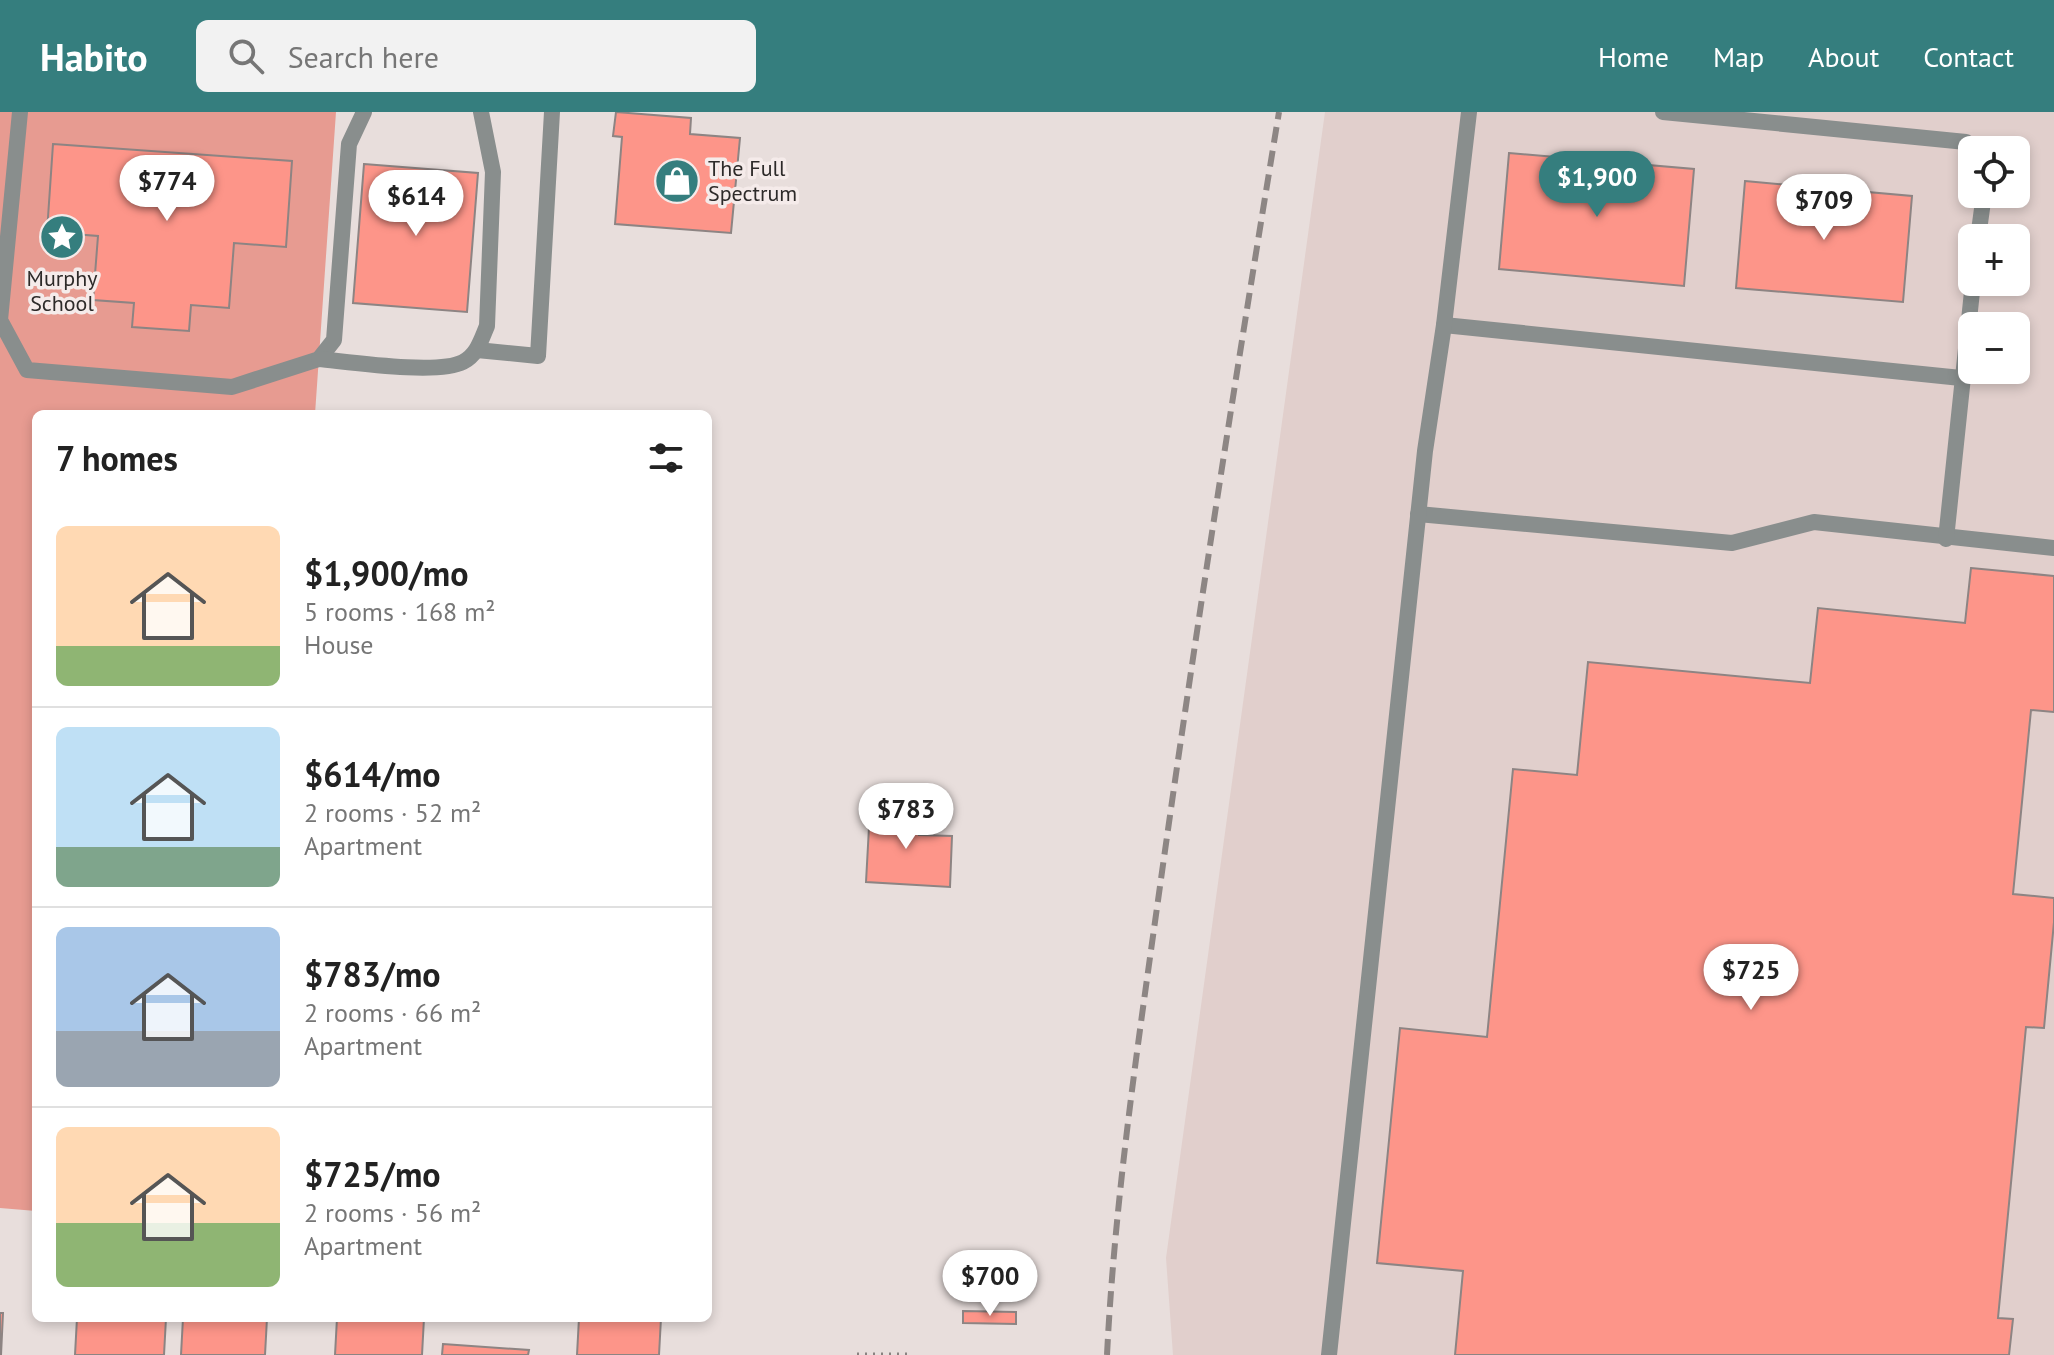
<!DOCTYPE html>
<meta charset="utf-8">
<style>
:root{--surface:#fff;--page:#f2f2f2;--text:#222;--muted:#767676;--line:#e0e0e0;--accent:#357e7e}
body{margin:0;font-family:"PT Sans",sans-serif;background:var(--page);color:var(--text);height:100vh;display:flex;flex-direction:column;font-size:30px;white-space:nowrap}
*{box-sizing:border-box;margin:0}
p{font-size:26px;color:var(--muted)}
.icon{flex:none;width:44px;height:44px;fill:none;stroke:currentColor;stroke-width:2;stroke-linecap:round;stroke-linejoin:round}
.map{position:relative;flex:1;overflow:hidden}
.sheet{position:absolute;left:32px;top:298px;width:680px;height:912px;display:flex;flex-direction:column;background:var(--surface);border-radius:12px;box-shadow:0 4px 12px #0003}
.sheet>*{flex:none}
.fabs{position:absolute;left:1958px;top:24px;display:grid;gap:16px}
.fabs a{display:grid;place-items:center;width:72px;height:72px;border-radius:12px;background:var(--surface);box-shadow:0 4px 12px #0003;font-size:40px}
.price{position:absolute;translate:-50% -68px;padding:0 18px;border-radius:28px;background:#fff;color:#222;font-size:26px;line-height:52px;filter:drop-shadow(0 2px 4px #0008)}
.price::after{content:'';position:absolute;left:50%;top:48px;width:24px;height:18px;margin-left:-12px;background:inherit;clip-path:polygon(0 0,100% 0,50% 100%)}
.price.current{background:var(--accent);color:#fff}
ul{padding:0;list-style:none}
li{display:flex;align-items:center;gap:24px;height:200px;padding:0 24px}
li+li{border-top:2px solid var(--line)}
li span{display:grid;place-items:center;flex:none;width:224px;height:160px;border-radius:12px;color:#555}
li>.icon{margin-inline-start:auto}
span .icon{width:96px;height:96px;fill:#fffc;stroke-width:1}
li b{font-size:34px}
h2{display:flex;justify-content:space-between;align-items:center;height:96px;padding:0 24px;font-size:34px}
header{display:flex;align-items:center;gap:48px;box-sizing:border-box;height:112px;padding:0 40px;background:var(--accent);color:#fff}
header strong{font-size:38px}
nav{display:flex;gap:44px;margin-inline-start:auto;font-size:28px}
.search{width:560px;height:72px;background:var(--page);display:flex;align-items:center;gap:20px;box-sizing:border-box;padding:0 28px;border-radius:12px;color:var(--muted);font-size:30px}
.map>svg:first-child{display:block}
.built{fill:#e1cfcc;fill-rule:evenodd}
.green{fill:#e79b91}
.building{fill:#fd9589;stroke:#8d8483;stroke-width:2}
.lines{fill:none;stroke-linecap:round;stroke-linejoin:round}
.path{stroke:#888280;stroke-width:5;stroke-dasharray:2 6;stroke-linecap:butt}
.lane{stroke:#898e8d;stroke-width:16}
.rail{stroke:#8d8684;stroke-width:6;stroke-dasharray:16 8;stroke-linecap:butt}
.labels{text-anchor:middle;stroke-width:7;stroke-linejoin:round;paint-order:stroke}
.poi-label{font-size:22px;fill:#2d2a29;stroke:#f5ebea;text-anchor:start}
</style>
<header>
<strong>Habito</strong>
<div class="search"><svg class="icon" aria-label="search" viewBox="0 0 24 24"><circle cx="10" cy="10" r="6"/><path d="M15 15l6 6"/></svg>Search here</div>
<nav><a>Home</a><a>Map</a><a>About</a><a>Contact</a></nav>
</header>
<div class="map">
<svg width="2054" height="1243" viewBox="0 0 2054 1243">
<rect width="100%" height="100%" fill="#e8dedc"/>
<path class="built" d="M1325,0H2054V1243H1173L1166,1146ZM1972,38H2016V82H1972ZM1972,126H2016V170H1972ZM1972,214H2016V258H1972Z"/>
<polygon class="green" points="0,0 336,0 315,302 36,302 36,1099 0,1096"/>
<g class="building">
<polygon points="616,0 691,6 690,22 740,26 731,121 615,112 622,25 613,24"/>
<polygon points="53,32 292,49 286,135 234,131 229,196 191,193 189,219 132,215 134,191 93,188 98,124 47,120"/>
<polygon points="1509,41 1694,57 1684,174 1499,157"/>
<polygon points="364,52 478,61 467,200 353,191"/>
<polygon points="1745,69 1912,84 1903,190 1736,176"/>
<polygon points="1971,456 2054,464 2054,600 2031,598 2013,782 2054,786 2054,810 2044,916 2026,915 1998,1206 2013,1207 2009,1243 1455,1243 1463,1159 1377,1151 1400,916 1487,925 1513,657 1577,663 1588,550 1810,571 1818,496 1965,511"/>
<polygon points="870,697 921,700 919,723 952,724 950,775 866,770"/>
<polygon points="963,1199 1016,1200 1016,1212 963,1211"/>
<polygon points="0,1201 3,1201 1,1243 0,1243"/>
<polygon points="77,1206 166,1206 164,1243 75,1243"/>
<polygon points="183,1206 267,1206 265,1243 181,1243"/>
<polygon points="337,1206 424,1206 422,1243 335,1243"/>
<polygon points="579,1206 661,1206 659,1243 577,1243"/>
<polygon points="443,1232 529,1238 528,1243 442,1243"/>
</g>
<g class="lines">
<polyline class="path" points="857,1243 907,1243"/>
<g class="lane">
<polyline points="20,0 0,208 27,258 232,275 319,247 334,228 349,32 364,0"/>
<polyline points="1663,0 1966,30 1974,38"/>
<polyline points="1978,126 1984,82"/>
<polyline points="1444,213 1961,266"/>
<polyline points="477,238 538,244 552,0"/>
<path d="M319,247C350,250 438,263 463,250C477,243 481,228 487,214L493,60L481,0"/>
<polyline points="1418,402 1732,431 1814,410 2054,436"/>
<polyline points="1946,427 1973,170"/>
<polyline points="1329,1243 1425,339 1444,213 1469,0"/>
</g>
<path class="rail" d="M1107,1243C1115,1083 1139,925 1161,767C1197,511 1237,255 1279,0"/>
</g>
<defs>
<g id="shop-disc" transform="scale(2.3)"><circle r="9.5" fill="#357e7e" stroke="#f5ebea"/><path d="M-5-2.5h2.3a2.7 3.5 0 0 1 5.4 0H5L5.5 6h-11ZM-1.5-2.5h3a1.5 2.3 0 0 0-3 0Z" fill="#fff"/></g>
<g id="sight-disc" transform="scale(2.3)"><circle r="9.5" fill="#357e7e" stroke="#f5ebea"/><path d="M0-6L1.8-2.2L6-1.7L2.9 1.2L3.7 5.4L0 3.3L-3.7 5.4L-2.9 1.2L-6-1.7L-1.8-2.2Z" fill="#fff"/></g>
</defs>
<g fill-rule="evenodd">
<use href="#shop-disc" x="677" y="69"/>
<use href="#sight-disc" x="62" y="125"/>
</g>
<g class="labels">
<g class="poi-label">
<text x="708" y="64">The Full<tspan x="708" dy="25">Spectrum</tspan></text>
<text x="62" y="174" text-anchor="middle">Murphy<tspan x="62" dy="25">School</tspan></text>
</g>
</g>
</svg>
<div class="fabs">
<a><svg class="icon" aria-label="locate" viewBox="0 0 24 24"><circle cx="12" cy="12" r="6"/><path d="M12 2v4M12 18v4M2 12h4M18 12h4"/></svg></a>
<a>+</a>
<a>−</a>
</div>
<b class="price current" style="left:1597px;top:107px">$1,900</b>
<b class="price" style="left:167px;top:111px">$774</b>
<b class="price" style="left:416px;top:126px">$614</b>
<b class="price" style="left:1824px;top:130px">$709</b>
<b class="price" style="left:906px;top:739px">$783</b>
<b class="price" style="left:1751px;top:900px">$725</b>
<b class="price" style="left:990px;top:1206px">$700</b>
<section class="sheet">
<h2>7 homes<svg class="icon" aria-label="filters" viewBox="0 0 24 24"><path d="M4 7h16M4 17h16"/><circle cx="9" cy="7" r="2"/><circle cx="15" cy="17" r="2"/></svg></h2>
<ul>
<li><span style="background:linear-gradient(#ffd9b3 75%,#8fb573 0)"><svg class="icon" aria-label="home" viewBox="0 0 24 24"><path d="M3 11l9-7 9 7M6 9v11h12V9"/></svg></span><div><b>$1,900/mo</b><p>5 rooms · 168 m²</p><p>House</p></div></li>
<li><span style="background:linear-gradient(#bfe0f5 75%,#7fa58c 0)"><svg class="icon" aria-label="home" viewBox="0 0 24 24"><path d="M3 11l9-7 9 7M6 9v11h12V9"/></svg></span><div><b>$614/mo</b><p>2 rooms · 52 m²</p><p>Apartment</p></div></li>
<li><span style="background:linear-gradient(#a9c7e8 65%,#9aa5b1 0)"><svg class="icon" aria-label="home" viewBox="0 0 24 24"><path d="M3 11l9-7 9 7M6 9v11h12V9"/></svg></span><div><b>$783/mo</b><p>2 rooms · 66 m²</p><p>Apartment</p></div></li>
<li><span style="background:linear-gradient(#ffd9b3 60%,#8fb573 0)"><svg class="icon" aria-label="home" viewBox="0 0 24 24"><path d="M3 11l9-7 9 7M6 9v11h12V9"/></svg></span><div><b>$725/mo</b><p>2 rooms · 56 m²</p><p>Apartment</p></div></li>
</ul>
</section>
</div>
